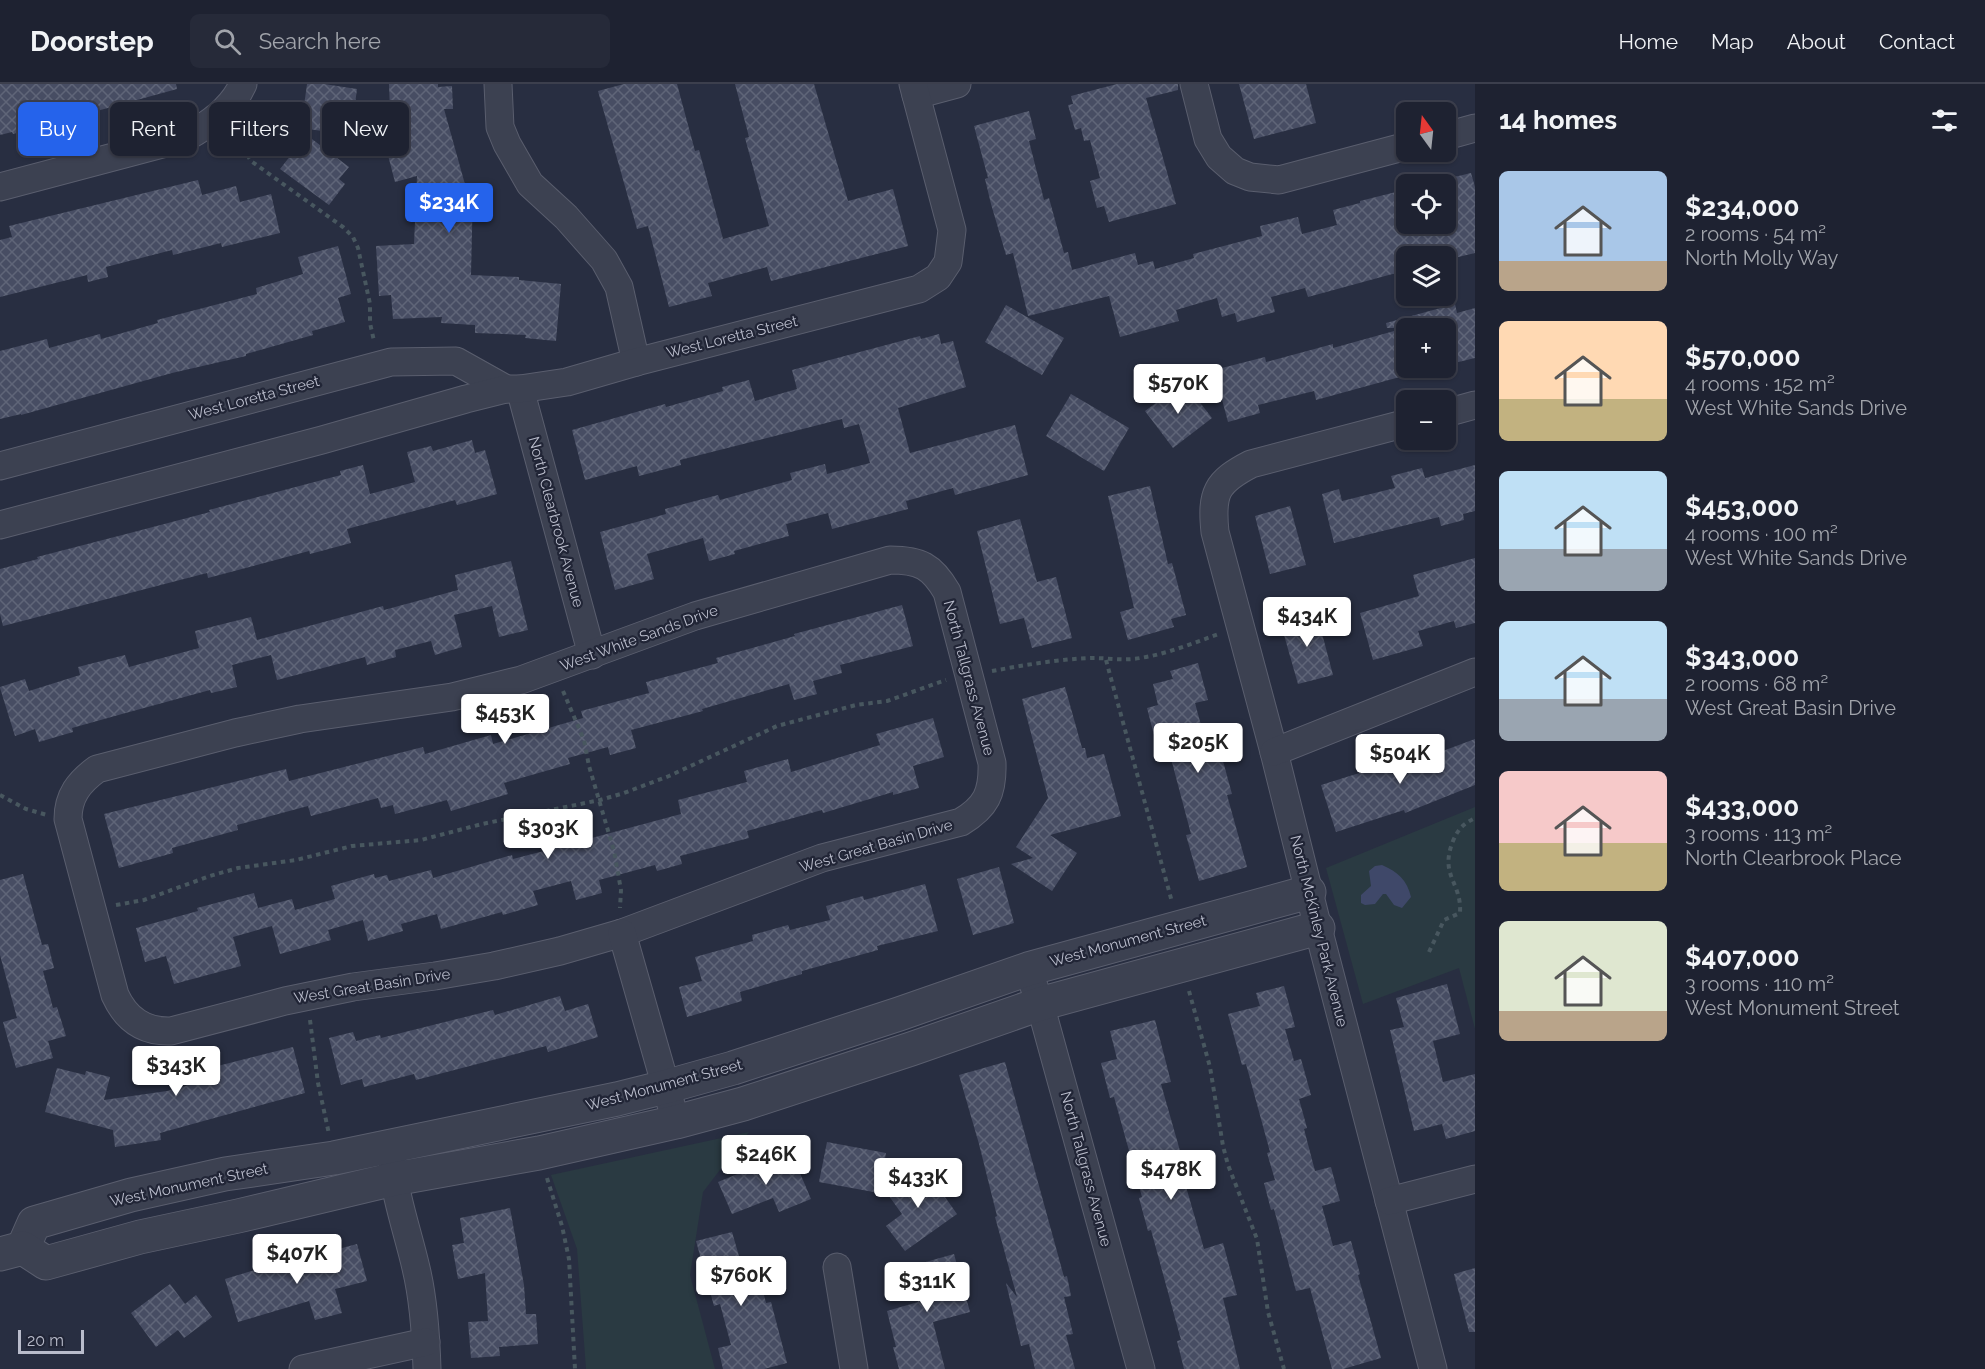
<!DOCTYPE html>
<meta charset="utf-8">
<style>
:root{--surface:#1e2231;--page:#262a39;--text:#f1f3f6;--muted:#a1a4ab;--line:#3c3f4d;--accent:#2563eb}
body{margin:0;font-family:Raleway,sans-serif;background:var(--page);color:var(--text);height:100vh;display:flex;flex-direction:column;font-size:22px;white-space:nowrap}
*{box-sizing:border-box;margin:0}
p{font-size:20px;color:var(--muted)}
.icon{flex:none;width:33px;height:33px;fill:none;stroke:currentColor;stroke-width:2;stroke-linecap:round;stroke-linejoin:round}
.map{position:relative;flex:1;overflow:hidden}
.sheet{display:flex;flex-direction:column;background:var(--surface);width:510px}
.sheet>*{flex:none}
.hud{position:absolute;left:18px;top:18px;width:570px;height:54px;display:flex;gap:12px}
.needle{width:39px;rotate:345deg}
.tools{position:absolute;left:1396px;top:18px;display:grid;gap:12px}
.tools a{display:grid;place-items:center;width:60px;height:60px;border-radius:9px;background:var(--surface);box-shadow:0 2px 4px #0004,0 0 0 2px var(--line);font-size:30px}
.scale{position:absolute;left:18px;bottom:15px;width:66px;box-sizing:border-box;padding-left:6px;border:3px solid #b9bccb;border-top:0;font-size:16px;line-height:21px;white-space:nowrap;color:#b9bccb;-webkit-text-stroke:4px #212536;paint-order:stroke}
.price{position:absolute;translate:-50% -51px;padding:0 14px;border-radius:6px;background:#fff;color:#222;font-size:20px;line-height:39px;filter:drop-shadow(0 2px 3px #0008)}
.price::after{content:'';position:absolute;left:50%;top:36px;width:18px;height:14px;margin-left:-9px;background:inherit;clip-path:polygon(0 0,100% 0,50% 100%)}
.price.current{background:var(--accent);color:#fff}
ul{padding:0;list-style:none}
li{display:flex;align-items:center;gap:18px;height:150px;padding:0 24px}
li span{display:grid;place-items:center;flex:none;width:168px;height:120px;border-radius:9px;color:#555}
li>.icon{margin-inline-start:auto}
span .icon{width:72px;height:72px;fill:#fffc;stroke-width:1}
li b{font-size:26px}
h2{display:flex;justify-content:space-between;align-items:center;height:72px;padding:0 24px;font-size:26px}
.tag{padding:0 21px;border-radius:9px;background:var(--surface);box-shadow:0 2px 4px #0004,0 0 0 2px var(--line);font-size:21px;line-height:54px}
.tag.current{background:var(--accent);color:#fff}
header{display:flex;align-items:center;gap:36px;box-sizing:border-box;height:84px;padding:0 30px;background:var(--surface);border-bottom:2px solid var(--line)}
header strong{font-size:28px}
nav{display:flex;gap:33px;margin-inline-start:auto;font-size:21px}
.search{width:420px;height:54px;background:var(--page);display:flex;align-items:center;gap:15px;box-sizing:border-box;padding:0 21px;border-radius:9px;color:var(--muted);font-size:22px}
main{display:flex;flex:1;min-height:0}
.map>svg:first-child{display:block}
.park{fill:#2a3a42}
.water{fill:#3f4869}
.building{fill:url(#building-cross-hatch)}
.lines{fill:none;stroke-linecap:round;stroke-linejoin:round}
.minor-casing{stroke:#5a5e6e;stroke-width:29}
.tertiary-casing{stroke:#5a5e6e;stroke-width:35}
.path{stroke:#48575f;stroke-width:4;stroke-dasharray:4.5 4.5;stroke-linecap:butt}
.minor{stroke:#3c4151;stroke-width:27}
.tertiary{stroke:#3c4151;stroke-width:33}
.labels{text-anchor:middle;stroke-width:4.5;stroke-linejoin:round;paint-order:stroke}
.street-label{font-size:15px;fill:#b9bccb;stroke:#212536}
</style>
<header>
<strong>Doorstep</strong>
<div class="search"><svg class="icon" aria-label="search" viewBox="0 0 24 24"><circle cx="10" cy="10" r="6"/><path d="M15 15l6 6"/></svg>Search here</div>
<nav><a>Home</a><a>Map</a><a>About</a><a>Contact</a></nav>
</header>
<main>
<div class="map">
<svg width="1475" height="1285" viewBox="0 0 1475 1285">
<defs>
<pattern id="building-cross-hatch" width="8" height="8" patternUnits="userSpaceOnUse" patternTransform="scale(1.5)"><rect width="8" height="8" fill="#474d63"/><path d="M0 0l8 8M0 8l8-8" fill="none" stroke="#5f6578"/></pattern>
</defs>
<rect width="100%" height="100%" fill="#282e41"/>
<g class="park">
<polygon points="1475,723 1475,945 1459,884 1363,920 1326,784"/>
<polygon points="749,1048 703,1108 690,1191 715,1285 586,1285 577,1165 551,1091"/>
</g>
<path class="water" d="M1382,781C1398,788 1407,796 1411,813L1402,824L1394,821L1386,810H1383L1375,820L1365,821L1361,819V811L1371,802L1369,787L1375,782Z"/>
<g class="building">
<polygon points="0,0 176,0 177,5 13,50 12,48 0,51"/>
<polygon points="307,0 324,0 357,5 351,51 301,44"/>
<polygon points="389,0 438,0 438,3 452,2 453,25 444,25 466,104 473,105 471,191 519,193 519,196 561,200 556,257 525,254 526,251 475,249 475,241 441,239 442,233 393,235 391,211 379,212 376,162 414,160 417,92 395,98 384,56 391,54"/>
<polygon points="624,0 677,0 695,67 699,66 723,155 769,142 745,54 749,53 735,0 814,0 848,117 893,105 908,162 771,197 767,183 708,199 712,212 669,223 648,142 637,145 598,7"/>
<polygon points="1117,0 1178,0 1178,6 1146,14 1176,120 1109,138 1104,122 1097,124 1090,97 1100,94 1090,56 1084,57 1081,44 1075,46 1068,21 1073,20 1071,12"/>
<polygon points="1239,0 1306,0 1316,39 1254,55"/>
<polygon points="1029,27 1036,55 1029,57 1044,116 1049,114 1064,169 1068,168 1072,186 1135,169 1138,181 1153,177 1155,185 1194,174 1193,170 1262,152 1260,142 1298,133 1302,150 1337,141 1333,126 1360,119 1360,117 1400,107 1407,140 1446,140 1446,95 1471,89 1475,103 1475,169 1446,176 1446,172 1407,172 1407,186 1308,213 1305,204 1271,213 1275,228 1237,238 1235,229 1222,233 1217,214 1176,226 1179,237 1120,253 1109,212 1028,232 1013,169 1006,171 991,120 985,95 988,94 974,42"/>
<polygon points="300,46 349,83 339,95 345,100 329,121 280,85 298,62"/>
<polygon points="198,96 202,111 236,102 240,118 271,110 280,149 222,163 221,159 173,171 172,166 106,183 108,193 88,198 87,191 0,213 0,156 12,153 9,142"/>
<polygon points="338,162 351,210 338,214 345,238 312,247 313,251 246,270 246,272 172,289 21,331 21,330 0,335 0,267 47,255 49,264 100,250 101,255 158,239 157,236 257,210 256,204 303,190 298,173"/>
<polygon points="1455,220 1457,229 1475,224 1475,274 1446,281 1446,244 1407,244 1407,291 1316,316 1314,307 1258,321 1260,329 1228,338 1214,286 1265,273 1266,278 1333,260 1333,264 1405,244 1387,244 1386,239"/>
<polygon points="1006,221 1064,254 1042,291 985,258"/>
<polygon points="939,250 941,260 953,257 966,303 898,324 910,369 1015,341 1028,391 955,411 953,404 906,417 908,425 832,445 828,429 786,440 789,452 734,467 735,470 709,477 703,454 647,470 654,495 615,506 600,448 666,430 665,425 718,411 720,416 792,396 790,389 825,380 827,390 870,379 859,340 844,344 842,335 680,376 681,381 639,392 637,382 585,396 572,346 665,320 666,323 723,307 722,303 749,296 755,317 797,305 792,286 920,252 921,255"/>
<polygon points="1184,298 1212,334 1173,364 1145,327"/>
<polygon points="1071,310 1129,344 1104,387 1046,352"/>
<polygon points="472,356 475,369 485,366 497,410 457,421 455,416 347,445 351,459 310,470 309,467 208,494 207,489 3,542 0,530 0,485 38,475 37,473 130,449 210,428 209,426 341,391 340,387 363,381 370,410 415,398 407,368 431,362 433,367"/>
<polygon points="1475,381 1475,427 1463,430 1464,436 1441,442 1439,433 1334,459 1322,410 1339,405 1342,417 1395,404 1391,392 1422,384 1425,394"/>
<polygon points="1150,402 1168,480 1172,479 1186,531 1171,535 1174,543 1128,556 1120,528 1134,524 1108,412"/>
<polygon points="1290,422 1306,481 1270,490 1255,432"/>
<polygon points="1020,435 1037,498 1056,493 1072,554 1032,564 1024,534 1000,540 977,447"/>
<polygon points="1475,474 1475,539 1456,544 1454,537 1418,547 1423,562 1373,576 1360,529 1419,512 1413,491"/>
<polygon points="511,477 528,546 499,553 492,522 454,531 462,563 435,571 431,557 395,566 396,573 367,581 365,573 277,596 271,571 232,581 237,603 211,609 210,606 122,630 72,644 73,648 39,658 35,645 15,652 0,604 0,603 25,595 29,607 80,591 78,583 125,571 129,583 199,564 195,547 251,533 257,556 383,522 384,526 458,506 455,491"/>
<polygon points="902,521 913,562 840,581 842,589 813,597 817,610 794,616 789,600 702,625 703,627 631,646 636,664 610,671 608,663 568,674 570,680 504,699 508,710 451,727 447,716 395,730 393,721 381,724 378,714 311,732 308,722 237,741 238,746 172,764 173,769 119,784 104,730 286,685 289,697 423,663 425,670 491,651 493,660 583,634 581,627 649,609 646,598 718,579 716,574 795,552 794,550"/>
<polygon points="1316,527 1333,591 1298,600 1280,537"/>
<polygon points="1198,579 1208,616 1195,619 1204,652 1215,648 1232,710 1227,711 1247,783 1199,797 1186,751 1191,750 1165,652 1155,655 1147,624 1158,621 1153,600 1173,595 1170,587"/>
<polygon points="1065,603 1082,664 1085,664 1087,674 1104,670 1121,732 1050,751 1077,769 1052,807 1011,780 1033,774 1016,763 1048,714 1022,615"/>
<polygon points="933,634 944,673 913,682 919,704 893,711 893,708 823,729 822,726 747,747 749,754 680,772 682,780 657,787 655,781 599,796 602,809 576,816 571,797 533,807 538,821 503,831 502,828 441,845 437,830 401,840 403,847 368,857 363,836 328,846 331,856 280,870 272,842 233,853 241,882 174,900 166,872 145,878 136,844 198,827 197,824 254,809 258,824 292,815 295,826 335,815 331,802 374,790 375,794 387,791 389,797 431,786 433,794 512,771 513,775 567,761 564,750 585,744 588,755 681,730 678,716 747,698 744,687 788,675 791,688 880,661 876,650"/>
<polygon points="1475,655 1475,701 1405,729 1404,726 1336,748 1321,701 1385,681 1383,676 1419,661 1424,674"/>
<polygon points="999,783 1014,839 973,851 957,795"/>
<polygon points="23,790 42,861 48,860 54,884 43,887 53,924 57,923 66,952 48,957 53,974 16,984 3,938 17,934 0,871 0,796"/>
<polygon points="925,800 938,847 877,862 878,866 802,887 802,890 740,908 742,917 687,933 679,903 702,897 695,873 753,857 752,851 788,841 790,846 830,836 826,822 863,812 864,816"/>
<polygon points="1447,900 1460,950 1433,957 1443,998 1475,990 1475,1047 1446,1055 1442,1040 1414,1047 1390,946 1404,943 1396,914"/>
<polygon points="1284,902 1295,943 1285,945 1294,977 1301,975 1311,1011 1299,1015 1307,1044 1304,1045 1315,1087 1331,1083 1340,1117 1322,1122 1333,1162 1351,1157 1360,1190 1358,1191 1381,1274 1343,1285 1332,1285 1310,1204 1296,1207 1274,1125 1271,1126 1264,1099 1275,1096 1267,1069 1270,1068 1246,980 1242,981 1228,930 1260,922 1256,909"/>
<polygon points="560,912 565,927 588,920 598,953 548,968 546,962 416,996 414,990 364,1003 362,995 341,1001 329,954 353,948 356,957 380,951 381,954 493,926 495,931"/>
<polygon points="1155,936 1171,998 1161,1000 1182,1074 1178,1075 1204,1165 1223,1159 1237,1211 1223,1214 1240,1285 1184,1285 1177,1257 1181,1256 1151,1146 1148,1147 1139,1114 1142,1113 1114,1013 1110,1014 1101,979 1117,975 1110,947"/>
<polygon points="293,963 305,1009 160,1049 161,1056 115,1063 113,1046 45,1028 57,984 85,991 86,987 110,993 104,1016 167,1007 200,998 198,987"/>
<polygon points="1005,978 1064,1193 1067,1192 1071,1212 1064,1213 1073,1250 1066,1251 1075,1285 1035,1285 1029,1260 1021,1262 1006,1199 1017,1213 995,1133 997,1132 979,1060 959,991"/>
<polygon points="827,1058 886,1069 879,1109 819,1098"/>
<polygon points="791,1068 811,1115 779,1128 773,1114 732,1130 718,1098"/>
<polygon points="923,1082 957,1130 905,1167 886,1142 902,1130 886,1108"/>
<polygon points="510,1124 524,1201 526,1230 536,1230 538,1260 499,1263 500,1272 471,1274 468,1238 488,1237 485,1189 458,1195 452,1161 464,1159 460,1134"/>
<polygon points="732,1148 741,1179 755,1175 766,1219 771,1218 787,1279 764,1285 723,1285 718,1264 731,1261 720,1220 714,1222 696,1157"/>
<polygon points="357,1160 367,1197 335,1205 342,1229 315,1236 309,1217 238,1238 225,1195 268,1182 268,1184"/>
<polygon points="954,1170 970,1228 933,1238 945,1285 899,1285 893,1263 896,1263 887,1227 918,1218 908,1183"/>
<polygon points="1475,1184 1475,1248 1469,1248 1454,1190"/>
<polygon points="170,1200 185,1220 196,1211 212,1233 184,1254 178,1246 156,1263 131,1229"/>
</g>
<g class="lines">
<g class="minor-casing">
<g id="minor">
<polyline points="498,0 500,43 507,60 530,100 566,133 604,176 619,203 636,278"/>
<polyline points="1194,0 1208,55 1219,73 1235,87 1250,93 1279,96 1407,62"/>
<polyline points="916,11 957,0"/>
<polyline points="1446,52 1475,44"/>
<path d="M0,103L185,54C208,41 232,25 243,0"/>
<polyline points="520,305 592,571"/>
<polyline points="1446,329 1475,321"/>
<path d="M1407,339L1251,380C1216,398 1211,409 1215,448L1274,668L1318,844L1433,1285"/>
<polyline points="0,382 391,278 456,277 506,305"/>
<polyline points="0,441 322,356 466,315 506,305 520,305 567,298 636,278 919,205 938,193 948,178 952,146 913,0"/>
<path d="M890,476C920,476 932,482 947,508L992,679C993,709 986,723 961,738L822,774L622,849L560,867L494,882L435,892L353,903L285,917L171,947C144,948 126,935 115,911L68,735C68,712 79,698 97,685L235,649L300,635L452,613L521,596L695,532Z"/>
<polyline points="1274,668 1475,588"/>
<polyline points="622,849 676,1038"/>
<polyline points="1028,885 1040,920 1141,1285"/>
<path d="M392,1077C395,1113 408,1149 416,1184C424,1217 426,1252 427,1285"/>
<polyline points="1389,1117 1475,1095"/>
<polyline points="837,1183 854,1285"/>
<polyline points="303,1285 426,1258"/>
</g>
</g>
<g class="tertiary-casing">
<g id="tertiary">
<polyline points="23,1164 34,1139 131,1111 225,1090 334,1074 617,1015 665,1003 733,984 899,930 1028,885 1309,808"/>
<polyline points="0,1170 23,1164 46,1179 140,1153 238,1132 394,1095 539,1069 676,1038 743,1020 911,965 1040,920 1318,844"/>
</g>
</g>
<g class="path">
<polyline points="233,48 251,77 343,143 353,153 358,164 370,220 370,239 374,257"/>
<polyline points="1106,576 1172,818"/>
<path d="M992,587C1025,581 1059,575 1093,574C1108,574 1124,577 1140,574C1167,570 1193,559 1219,550"/>
<polyline points="563,607 584,656 589,682 614,767 621,806 620,824"/>
<polyline points="0,711 26,725 47,731"/>
<polyline points="116,821 144,816 210,792 238,784 296,776 352,762 421,756 482,740 600,716 624,709 669,692 777,642 856,621 887,617 946,596"/>
<path d="M1429,868L1444,836L1460,829C1462,798 1439,792 1453,757C1458,745 1463,740 1475,734"/>
<polyline points="1189,907 1210,983 1223,1062 1228,1081 1257,1155 1268,1228 1284,1285"/>
<polyline points="310,936 318,999 329,1050"/>
<polyline points="547,1094 562,1142 569,1175 575,1285"/>
</g>
<use href="#minor" class="minor"/>
<use href="#tertiary" class="tertiary"/>
</g>
<g class="labels">
<g class="street-label">
<text transform="translate(732 253) rotate(-14)" y="5">West Loretta Street</text>
<text transform="translate(254 314) rotate(-15)" y="5">West Loretta Street</text>
<text transform="translate(556 438) rotate(75)" y="5">North Clearbrook Avenue</text>
<text transform="translate(639 554) rotate(-20)" y="5">West White Sands Drive</text>
<text transform="translate(969 594) rotate(75)" y="5">North Tallgrass Avenue</text>
<text transform="translate(876 762) rotate(-16)" y="5">West Great Basin Drive</text>
<text transform="translate(1319 847) rotate(76)" y="5">North McKinley Park Avenue</text>
<text transform="translate(1128 857) rotate(-15)" y="5">West Monument Street</text>
<text transform="translate(372 902) rotate(-9)" y="5">West Great Basin Drive</text>
<text transform="translate(664 1001) rotate(-15)" y="5">West Monument Street</text>
<text transform="translate(1086 1085) rotate(75)" y="5">North Tallgrass Avenue</text>
<text transform="translate(189 1101) rotate(-12)" y="5">West Monument Street</text>
</g>
</g>
</svg>
<div class="tools">
<a><svg class="needle" viewBox="-14 -14 28 28"><path d="M0-13l5 13h-10z" fill="#e53935"/><path d="M0 13l5-13h-10z" fill="#a1a4ab"/></svg></a>
<a><svg class="icon" aria-label="locate" viewBox="0 0 24 24"><circle cx="12" cy="12" r="6"/><path d="M12 2v4M12 18v4M2 12h4M18 12h4"/></svg></a>
<a><svg class="icon" aria-label="layers" viewBox="0 0 24 24"><path d="M12 4l9 5-9 5-9-5zM3 14l9 5 9-5"/></svg></a>
<a>+</a>
<a>−</a>
</div>
<div class="scale">20 m</div>
<b class="price current" style="left:449px;top:150px">$234K</b>
<b class="price" style="left:1178px;top:331px">$570K</b>
<b class="price" style="left:1307px;top:564px">$434K</b>
<b class="price" style="left:505px;top:661px">$453K</b>
<b class="price" style="left:1198px;top:690px">$205K</b>
<b class="price" style="left:1400px;top:701px">$504K</b>
<b class="price" style="left:548px;top:776px">$303K</b>
<b class="price" style="left:176px;top:1013px">$343K</b>
<b class="price" style="left:766px;top:1102px">$246K</b>
<b class="price" style="left:1171px;top:1117px">$478K</b>
<b class="price" style="left:918px;top:1125px">$433K</b>
<b class="price" style="left:297px;top:1201px">$407K</b>
<b class="price" style="left:741px;top:1223px">$760K</b>
<b class="price" style="left:927px;top:1229px">$311K</b>
<div class="hud">
<a class="tag current">Buy</a>
<a class="tag">Rent</a>
<a class="tag">Filters</a>
<a class="tag">New</a>
</div>
</div>
<section class="sheet">
<h2>14 homes<svg class="icon" aria-label="filters" viewBox="0 0 24 24"><path d="M4 7h16M4 17h16"/><circle cx="9" cy="7" r="2"/><circle cx="15" cy="17" r="2"/></svg></h2>
<ul>
<li><span style="background:linear-gradient(#a9c7e8 75%,#b9a48a 0)"><svg class="icon" aria-label="home" viewBox="0 0 24 24"><path d="M3 11l9-7 9 7M6 9v11h12V9"/></svg></span><div><b>$234,000</b><p>2 rooms · 54 m²</p><p>North Molly Way</p></div></li>
<li><span style="background:linear-gradient(#ffd9b3 65%,#c2b280 0)"><svg class="icon" aria-label="home" viewBox="0 0 24 24"><path d="M3 11l9-7 9 7M6 9v11h12V9"/></svg></span><div><b>$570,000</b><p>4 rooms · 152 m²</p><p>West White Sands Drive</p></div></li>
<li><span style="background:linear-gradient(#bfe0f5 65%,#9aa5b1 0)"><svg class="icon" aria-label="home" viewBox="0 0 24 24"><path d="M3 11l9-7 9 7M6 9v11h12V9"/></svg></span><div><b>$453,000</b><p>4 rooms · 100 m²</p><p>West White Sands Drive</p></div></li>
<li><span style="background:linear-gradient(#bfe0f5 65%,#9aa5b1 0)"><svg class="icon" aria-label="home" viewBox="0 0 24 24"><path d="M3 11l9-7 9 7M6 9v11h12V9"/></svg></span><div><b>$343,000</b><p>2 rooms · 68 m²</p><p>West Great Basin Drive</p></div></li>
<li><span style="background:linear-gradient(#f6c9c9 60%,#c2b280 0)"><svg class="icon" aria-label="home" viewBox="0 0 24 24"><path d="M3 11l9-7 9 7M6 9v11h12V9"/></svg></span><div><b>$433,000</b><p>3 rooms · 113 m²</p><p>North Clearbrook Place</p></div></li>
<li><span style="background:linear-gradient(#dfe7d0 75%,#b9a48a 0)"><svg class="icon" aria-label="home" viewBox="0 0 24 24"><path d="M3 11l9-7 9 7M6 9v11h12V9"/></svg></span><div><b>$407,000</b><p>3 rooms · 110 m²</p><p>West Monument Street</p></div></li>
</ul>
</section>
</main>
